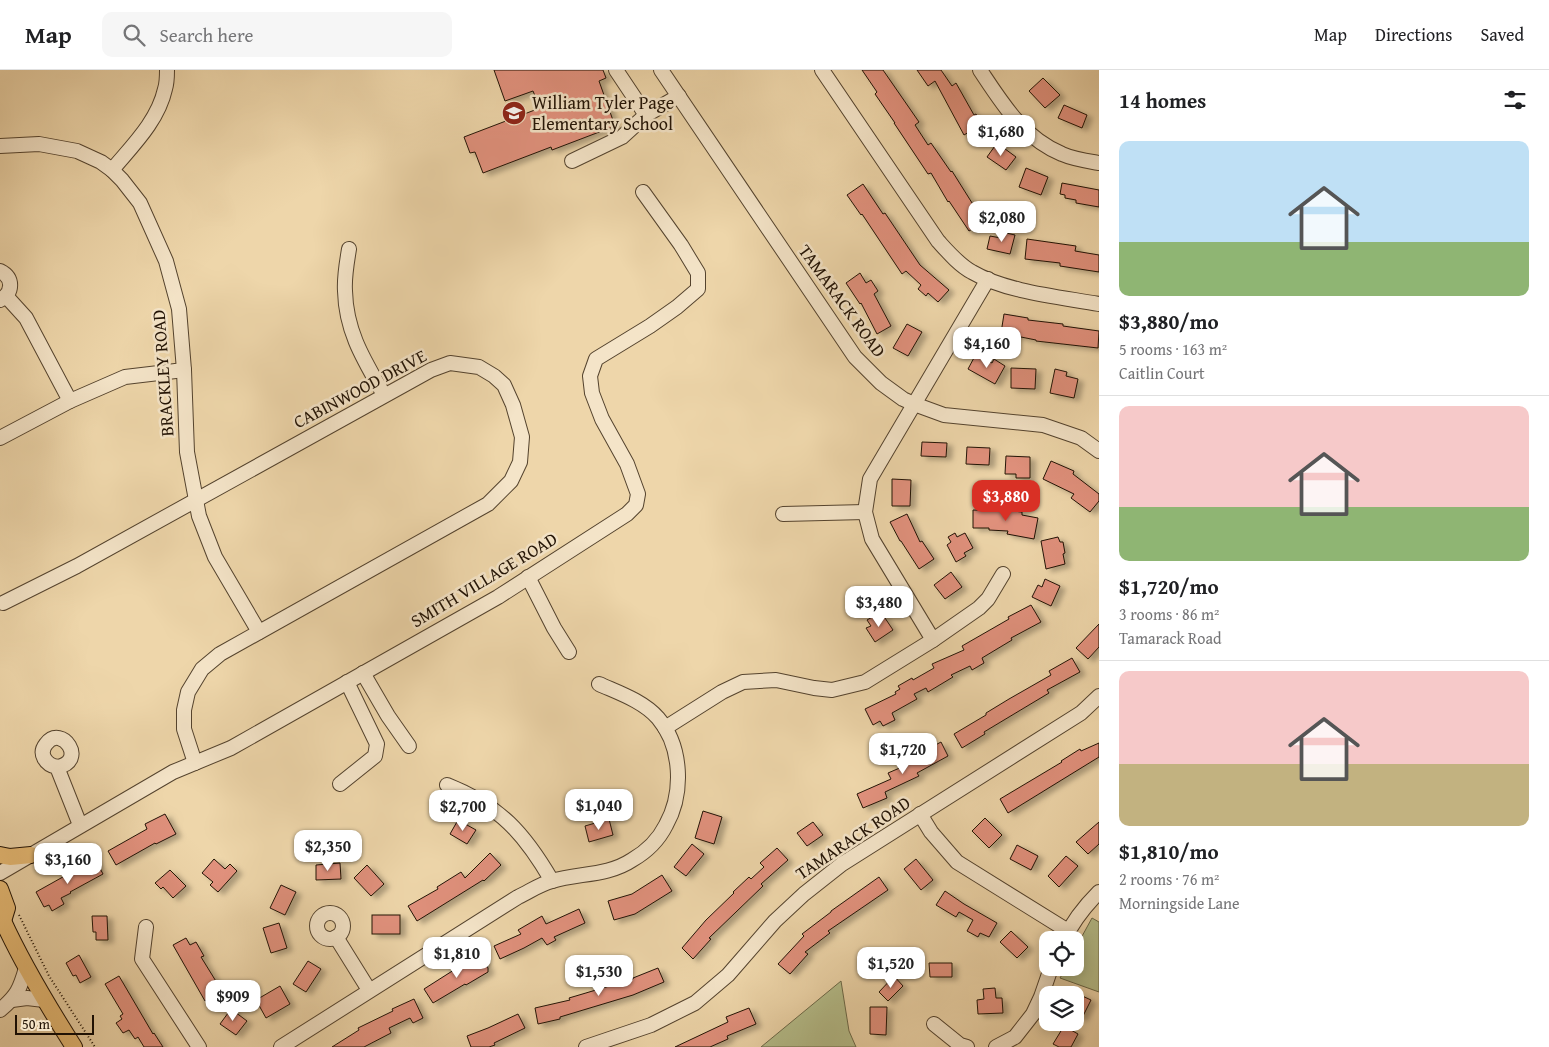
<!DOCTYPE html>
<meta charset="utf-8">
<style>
:root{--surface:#fff;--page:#f6f6f6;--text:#202124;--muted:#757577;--line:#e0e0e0;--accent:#d93025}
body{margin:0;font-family:"Gentium Book Plus",serif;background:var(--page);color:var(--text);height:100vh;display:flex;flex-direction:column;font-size:19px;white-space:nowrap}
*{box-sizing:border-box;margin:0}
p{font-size:16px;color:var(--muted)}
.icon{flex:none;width:28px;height:28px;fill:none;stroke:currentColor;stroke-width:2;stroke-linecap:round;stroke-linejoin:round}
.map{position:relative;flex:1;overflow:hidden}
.drawer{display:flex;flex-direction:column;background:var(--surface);width:450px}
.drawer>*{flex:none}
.fabs{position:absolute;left:1039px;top:861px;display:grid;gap:10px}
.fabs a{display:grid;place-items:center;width:45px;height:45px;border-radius:10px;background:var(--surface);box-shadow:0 2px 12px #0003;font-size:25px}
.scale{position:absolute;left:15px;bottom:12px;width:79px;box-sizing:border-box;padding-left:5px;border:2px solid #211204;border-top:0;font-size:14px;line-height:18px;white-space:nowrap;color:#211204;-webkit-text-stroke:4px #f4e4c8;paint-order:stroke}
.price{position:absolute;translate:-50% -42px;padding:0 11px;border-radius:10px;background:#fff;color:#222;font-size:16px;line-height:32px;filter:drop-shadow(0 1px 2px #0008)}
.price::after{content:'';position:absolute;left:50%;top:30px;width:15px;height:11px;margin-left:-8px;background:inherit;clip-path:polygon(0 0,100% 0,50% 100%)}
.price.active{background:var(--accent);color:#fff}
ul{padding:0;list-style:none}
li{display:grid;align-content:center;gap:10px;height:265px;padding:0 20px}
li+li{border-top:1px solid var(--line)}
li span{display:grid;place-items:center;height:155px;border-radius:10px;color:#555}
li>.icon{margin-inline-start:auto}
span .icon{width:90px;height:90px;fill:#fffc;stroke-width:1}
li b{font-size:21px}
h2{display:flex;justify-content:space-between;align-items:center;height:60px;padding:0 20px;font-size:21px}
header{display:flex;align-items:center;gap:30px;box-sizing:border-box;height:70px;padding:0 25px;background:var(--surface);border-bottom:1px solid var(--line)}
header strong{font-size:24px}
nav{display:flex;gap:28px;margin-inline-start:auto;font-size:18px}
.search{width:350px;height:45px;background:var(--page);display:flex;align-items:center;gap:12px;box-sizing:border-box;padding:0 18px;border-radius:10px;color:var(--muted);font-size:19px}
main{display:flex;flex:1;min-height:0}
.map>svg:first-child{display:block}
.green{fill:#b5be8b;stroke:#6b6848}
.building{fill:#e1917d;stroke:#211204;filter:url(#shadow)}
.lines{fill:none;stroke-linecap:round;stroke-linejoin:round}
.minor-casing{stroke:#54432e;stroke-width:16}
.major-casing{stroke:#211204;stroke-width:18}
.path{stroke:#211204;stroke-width:2;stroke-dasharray:1 2.5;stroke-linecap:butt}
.minor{stroke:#f4e4c8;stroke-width:14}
.major{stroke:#e7bb75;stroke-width:16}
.labels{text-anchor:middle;stroke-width:5;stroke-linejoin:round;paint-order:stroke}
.poi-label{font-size:18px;fill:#211204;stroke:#f4e4c8;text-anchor:start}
.street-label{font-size:18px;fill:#211204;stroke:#f4e4c8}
</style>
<header>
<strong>Map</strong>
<div class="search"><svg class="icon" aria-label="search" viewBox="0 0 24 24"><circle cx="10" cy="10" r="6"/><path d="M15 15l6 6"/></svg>Search here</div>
<nav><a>Map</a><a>Directions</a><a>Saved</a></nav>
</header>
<main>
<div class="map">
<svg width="1099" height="977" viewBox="0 0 1099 977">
<defs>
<filter id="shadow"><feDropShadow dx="5.5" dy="3" stdDeviation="2.5" flood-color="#0004"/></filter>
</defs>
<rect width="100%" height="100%" fill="#eed6aa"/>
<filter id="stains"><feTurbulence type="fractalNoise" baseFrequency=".004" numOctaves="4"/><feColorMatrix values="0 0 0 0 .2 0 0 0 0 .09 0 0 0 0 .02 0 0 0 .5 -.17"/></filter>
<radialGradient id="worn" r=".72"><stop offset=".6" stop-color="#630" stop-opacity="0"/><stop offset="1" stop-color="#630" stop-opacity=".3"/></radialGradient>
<g class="green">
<polygon points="1092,848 1099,852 1099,922 1060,908 1066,898 1075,898 1075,879"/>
<polygon points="841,911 849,961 856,977 761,977"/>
</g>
<g class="building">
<polygon points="494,0 603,0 606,8 599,11 615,56 552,80 551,77 483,103 475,82 470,83 464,67 540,38 533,21 505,31"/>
<polygon points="862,0 883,0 919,52 915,55 928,75 931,73 951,102 952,101 984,152 969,161 949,131 948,132 931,103 928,104 894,53 895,53 875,24 877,22"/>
<polygon points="917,0 941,0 952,16 956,13 974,45 976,44 987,64 974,71 969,62 964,65 935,11 928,16"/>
<polygon points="1043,8 1060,25 1045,38 1029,21"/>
<polygon points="1064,35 1087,45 1082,58 1058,48"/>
<polygon points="997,73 1016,87 1006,100 987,87"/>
<polygon points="1026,98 1048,107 1041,125 1019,117"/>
<polygon points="1062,113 1099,120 1099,137 1076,133 1076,130 1065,128 1065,125 1060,124"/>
<polygon points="863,114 883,144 885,143 920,195 949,220 938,232 928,223 926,226 918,219 921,215 906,201 902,204 862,144 861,145 847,125"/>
<polygon points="1002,162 1015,165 1010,184 987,179 990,166 1001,168"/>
<polygon points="1027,169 1076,176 1075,181 1099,185 1099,202 1060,196 1060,193 1025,189"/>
<polygon points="860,203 866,213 871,210 878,221 874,224 891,256 877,264 861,233 860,234 846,213"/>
<polygon points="1004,244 1028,248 1028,250 1063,254 1063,256 1099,261 1098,278 1036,271 1036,270 1001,263"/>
<polygon points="907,254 922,262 908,286 893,278"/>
<polygon points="976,284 992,293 994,289 1005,296 995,314 968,299"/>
<polygon points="1011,298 1036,299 1035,319 1011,318"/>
<polygon points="1055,299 1067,302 1066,306 1078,309 1074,328 1050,323"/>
<polygon points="922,372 947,373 946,387 921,386"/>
<polygon points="967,377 990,378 989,395 966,394"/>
<polygon points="1006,386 1030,387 1030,408 1016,408 1016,404 1005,404"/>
<polygon points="1051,391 1074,401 1073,404 1099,424 1099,431 1090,442 1071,428 1074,424 1043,409"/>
<polygon points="892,409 911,410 910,436 892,436"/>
<polygon points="973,440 1013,441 1022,442 1022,445 1038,448 1034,469 1007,464 1008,461 989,460 989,458 973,458"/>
<polygon points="907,444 920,472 922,471 934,489 919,499 901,471 900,471 890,452"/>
<polygon points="955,463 957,467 965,463 973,478 964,483 966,486 956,492 947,475 951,472 948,467"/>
<polygon points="1058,467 1060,472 1063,472 1065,483 1063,484 1065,494 1046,499 1041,471"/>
<polygon points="951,502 962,517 945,529 934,515"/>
<polygon points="1045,509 1060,516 1051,536 1032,527 1038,515 1042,517"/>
<polygon points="1031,535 1041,552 1011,568 1012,570 982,588 984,593 972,600 970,596 951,605 953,607 928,622 926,618 914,624 917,629 892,643 895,650 883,656 880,651 873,655 865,639 896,624 895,622 900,619 898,616 912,608 913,610 934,598 932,594 964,580 962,576 1009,549 1008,547"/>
<polygon points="883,545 893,560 875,572 866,558 871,556 867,550 874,546 876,550"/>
<polygon points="1099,554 1099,577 1088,589 1076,578"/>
<polygon points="1072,588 1080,602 1047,620 1049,623 984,662 985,664 962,678 954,664 986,645 986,643 1009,629 1051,605 1049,601"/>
<polygon points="941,672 948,686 917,703 919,706 885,722 887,728 863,738 857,724 891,709 888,703 923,688 918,678 925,674 928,679"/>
<polygon points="1099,673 1099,687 1008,743 1000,729 1062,692 1061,691 1080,679 1081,681"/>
<polygon points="703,741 722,747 714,774 695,768"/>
<polygon points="165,744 176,764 156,774 155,773 116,795 108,781 147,759 145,754"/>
<polygon points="985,748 1002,765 989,778 972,761"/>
<polygon points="609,749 613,765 589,772 585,756"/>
<polygon points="458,750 476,760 467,774 450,764"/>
<polygon points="813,752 823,765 807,776 797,763"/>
<polygon points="1099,752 1099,774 1088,784 1076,772"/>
<polygon points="692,774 704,784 686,806 674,797"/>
<polygon points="1017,775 1038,786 1031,800 1010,789"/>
<polygon points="777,778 788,790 761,814 763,816 709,868 711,869 693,889 682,878 706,850 734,823 733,822 749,807 751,809 764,797 760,793"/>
<polygon points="490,783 501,795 484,811 483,810 417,851 408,836 438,819 437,817 461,802 465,808"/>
<polygon points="1066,786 1078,796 1059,817 1048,806"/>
<polygon points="95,789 103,804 70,822 71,823 61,828 64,834 52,841 49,835 44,837 36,822"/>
<polygon points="214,789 225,799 230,794 237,801 218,822 210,815 213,812 202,803"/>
<polygon points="916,789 933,810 921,820 904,799"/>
<polygon points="340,793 341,809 316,810 316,795"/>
<polygon points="367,795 384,814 371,826 354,808"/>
<polygon points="170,800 186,816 173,828 163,817 161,819 155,813"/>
<polygon points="662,805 672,821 635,844 614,850 608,831 632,824"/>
<polygon points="879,807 888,820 828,861 830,863 805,882 808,884 790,904 778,894 804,866 802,864 831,842 831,841"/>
<polygon points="281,815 296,822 285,845 270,838"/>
<polygon points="945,821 964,834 997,853 989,867 980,863 978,867 967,861 973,850 959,842 956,847 936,835"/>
<polygon points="579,839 585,853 554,867 556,870 547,875 542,868 524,878 500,889 494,876 521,864 518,860 542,846 546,854"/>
<rect x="372" y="845" width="28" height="19"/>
<polygon points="92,846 107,846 108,870 96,870 96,862 93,862"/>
<polygon points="279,853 287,878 271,883 263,858"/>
<polygon points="1011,861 1028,877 1017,888 1000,872"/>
<polygon points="186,868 190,875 196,872 204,886 201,887 222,921 205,931 173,875"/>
<polygon points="479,884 488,898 488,902 466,915 465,914 433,933 424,919"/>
<polygon points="79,885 91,907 80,913 76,905 73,906 66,893"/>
<polygon points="308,891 321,899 306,922 293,914"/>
<polygon points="929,893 952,893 952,907 930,907"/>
<polygon points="658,898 664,912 633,925 560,947 560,949 538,954 535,938 570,930 569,928 633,909 633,908"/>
<polygon points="119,906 153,964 154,963 163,977 144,977 138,967 135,969 129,960 123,963 116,953 122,949 120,946 123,944 105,914"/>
<polygon points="894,906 903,916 888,931 879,922"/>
<polygon points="280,916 290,934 266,948 256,930"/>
<polygon points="995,918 996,928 1002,928 1003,943 978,944 977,930 984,929 983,919"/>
<polygon points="1078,924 1091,930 1082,948 1075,945 1075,930"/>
<polygon points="414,929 423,948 413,953 410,948 389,958 391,963 364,977 332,977 359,960 358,958 393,941 392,939"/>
<polygon points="870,937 887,937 886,965 870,964"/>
<polygon points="749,938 756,954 727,966 728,969 710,977 675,977 728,952 726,947"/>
<polygon points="231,939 247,951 236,965 220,954"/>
<polygon points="518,944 525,958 494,973 495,975 489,977 471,977 467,966 488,958"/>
<polygon points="1064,956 1078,964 1071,977 1059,977 1053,974"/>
</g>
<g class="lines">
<g class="minor-casing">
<g id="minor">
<polyline points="616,0 646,45"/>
<polyline points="661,0 855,287 881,313 903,329 914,334 944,345 1043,355 1081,368 1099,381"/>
<path d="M822,0L938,171C948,182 959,195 972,202C1006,222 1060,227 1099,234"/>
<path d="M980,0C1002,33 1023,68 1062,84C1073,89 1087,91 1099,93"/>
<polyline points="0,76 39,74 77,81 101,92 112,100 122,110 140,133 166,191 179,239 184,300 187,382 199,446 215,487 259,562"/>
<polyline points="572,91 622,67 646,45 679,26"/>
<path d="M112,100C132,76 158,51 165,19C167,13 167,6 167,0"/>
<path d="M349,179C347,192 344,207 345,221C346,262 364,290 384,325"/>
<path d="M0,201C14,208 13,223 0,230"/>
<polyline points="6,226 26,248 70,331"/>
<polyline points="0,368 70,331 125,307 184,300"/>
<polyline points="783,444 865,442"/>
<polyline points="528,507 554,558 569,582"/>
<polyline points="3,533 77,496 431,300 450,293 479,297 494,306 504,315 513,335 522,367 520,392 511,411 488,434 220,584 202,599 188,622 184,640 184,659 195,693"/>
<polyline points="933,570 872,469 865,442 870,409 988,209"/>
<polyline points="363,603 388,646 409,676"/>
<polyline points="665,658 722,622 743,612 776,610 814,618 832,620 865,612 933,570 979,538 988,529 1003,504"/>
<path d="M57,697C88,692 62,653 46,674C38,684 46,695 57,697L80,755"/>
<polyline points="340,714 375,686 377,674 347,612"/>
<path d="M447,715C500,736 524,763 552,811"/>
<polyline points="920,744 931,762 957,792 1068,861"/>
<polyline points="0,803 173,702 231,678 498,527 627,444 636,435 638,424 627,394 602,349 592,323 590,306 596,289 650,256 677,237 698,219 698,203 681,175 643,122"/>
<circle cx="330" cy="856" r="13"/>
<polyline points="146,857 142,889 199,977"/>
<polyline points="336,867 369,920"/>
<path d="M1064,870C1072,853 1085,836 1099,822"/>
<polyline points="12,930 27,928 44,930"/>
<path d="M0,940C17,926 20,919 26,898"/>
<polyline points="934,954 960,975 967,977"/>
<path d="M281,977L518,827C529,822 540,814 552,811C579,803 608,806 632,790C646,782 659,769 666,755C684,723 682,676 658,648C643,631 619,623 599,614"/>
<polyline points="586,977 651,955 695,933 728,905 775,851 804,824 842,794 1081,643 1099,626"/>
<polyline points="996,977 1015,967 1033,944 1041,927 1051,898"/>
</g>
</g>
<g class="major-casing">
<g id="major">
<polyline points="0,785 10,787 31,785"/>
<polyline points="0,819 7,838 3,851"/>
<path d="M0,848L3,851C23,895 48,936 74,977"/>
</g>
</g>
<polyline class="path" points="19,845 49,906 95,977"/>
<use href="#minor" class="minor"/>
<use href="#major" class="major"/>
</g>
<defs>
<g id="school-disc" transform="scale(1.25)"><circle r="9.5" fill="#8f2418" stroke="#f4e4c8"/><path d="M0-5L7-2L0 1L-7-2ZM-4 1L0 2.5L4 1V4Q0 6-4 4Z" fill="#fff"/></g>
</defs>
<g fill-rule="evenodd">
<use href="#school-disc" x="514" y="43"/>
</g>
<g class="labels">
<g class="poi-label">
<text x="532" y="39">William Tyler Page<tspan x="532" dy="21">Elementary School</tspan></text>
</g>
<g class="street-label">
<text transform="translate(842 231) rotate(54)" y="6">TAMARACK ROAD</text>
<text transform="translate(163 303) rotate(-94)" y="6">BRACKLEY ROAD</text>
<text transform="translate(360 319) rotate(-28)" y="6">CABINWOOD DRIVE</text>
<text transform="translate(484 510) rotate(-31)" y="6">SMITH VILLAGE ROAD</text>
<text transform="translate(853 768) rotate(-34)" y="6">TAMARACK ROAD</text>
</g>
</g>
<rect width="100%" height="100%" filter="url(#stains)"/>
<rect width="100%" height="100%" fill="url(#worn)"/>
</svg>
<div class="fabs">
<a><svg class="icon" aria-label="locate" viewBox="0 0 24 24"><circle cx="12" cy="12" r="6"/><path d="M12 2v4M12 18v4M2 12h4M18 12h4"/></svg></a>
<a><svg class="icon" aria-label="layers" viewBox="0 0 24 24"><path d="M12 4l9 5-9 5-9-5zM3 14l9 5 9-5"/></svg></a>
</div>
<div class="scale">50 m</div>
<b class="price" style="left:1001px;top:87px">$1,680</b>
<b class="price" style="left:1002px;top:173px">$2,080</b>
<b class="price" style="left:987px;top:299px">$4,160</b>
<b class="price active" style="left:1006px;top:452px">$3,880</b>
<b class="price" style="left:879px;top:558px">$3,480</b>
<b class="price" style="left:903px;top:705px">$1,720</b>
<b class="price" style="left:599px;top:761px">$1,040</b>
<b class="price" style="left:463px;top:762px">$2,700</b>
<b class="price" style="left:328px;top:802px">$2,350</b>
<b class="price" style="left:68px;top:815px">$3,160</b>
<b class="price" style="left:457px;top:909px">$1,810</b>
<b class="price" style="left:891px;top:919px">$1,520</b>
<b class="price" style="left:599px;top:927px">$1,530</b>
<b class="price" style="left:233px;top:952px">$909</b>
</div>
<section class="drawer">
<h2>14 homes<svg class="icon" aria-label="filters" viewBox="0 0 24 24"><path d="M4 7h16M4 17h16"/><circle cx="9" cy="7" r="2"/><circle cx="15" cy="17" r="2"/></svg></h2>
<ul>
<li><span style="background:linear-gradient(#bfe0f5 65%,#8fb573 0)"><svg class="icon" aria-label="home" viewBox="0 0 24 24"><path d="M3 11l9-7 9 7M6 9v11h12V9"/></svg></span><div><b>$3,880/mo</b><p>5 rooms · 163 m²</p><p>Caitlin Court</p></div></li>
<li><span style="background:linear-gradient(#f6c9c9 65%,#8fb573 0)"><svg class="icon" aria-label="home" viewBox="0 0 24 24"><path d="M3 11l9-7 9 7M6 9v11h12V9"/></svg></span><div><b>$1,720/mo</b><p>3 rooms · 86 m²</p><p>Tamarack Road</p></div></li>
<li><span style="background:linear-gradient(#f6c9c9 60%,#c2b280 0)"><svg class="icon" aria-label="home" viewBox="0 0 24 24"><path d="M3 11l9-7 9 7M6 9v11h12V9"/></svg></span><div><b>$1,810/mo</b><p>2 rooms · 76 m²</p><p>Morningside Lane</p></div></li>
</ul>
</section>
</main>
